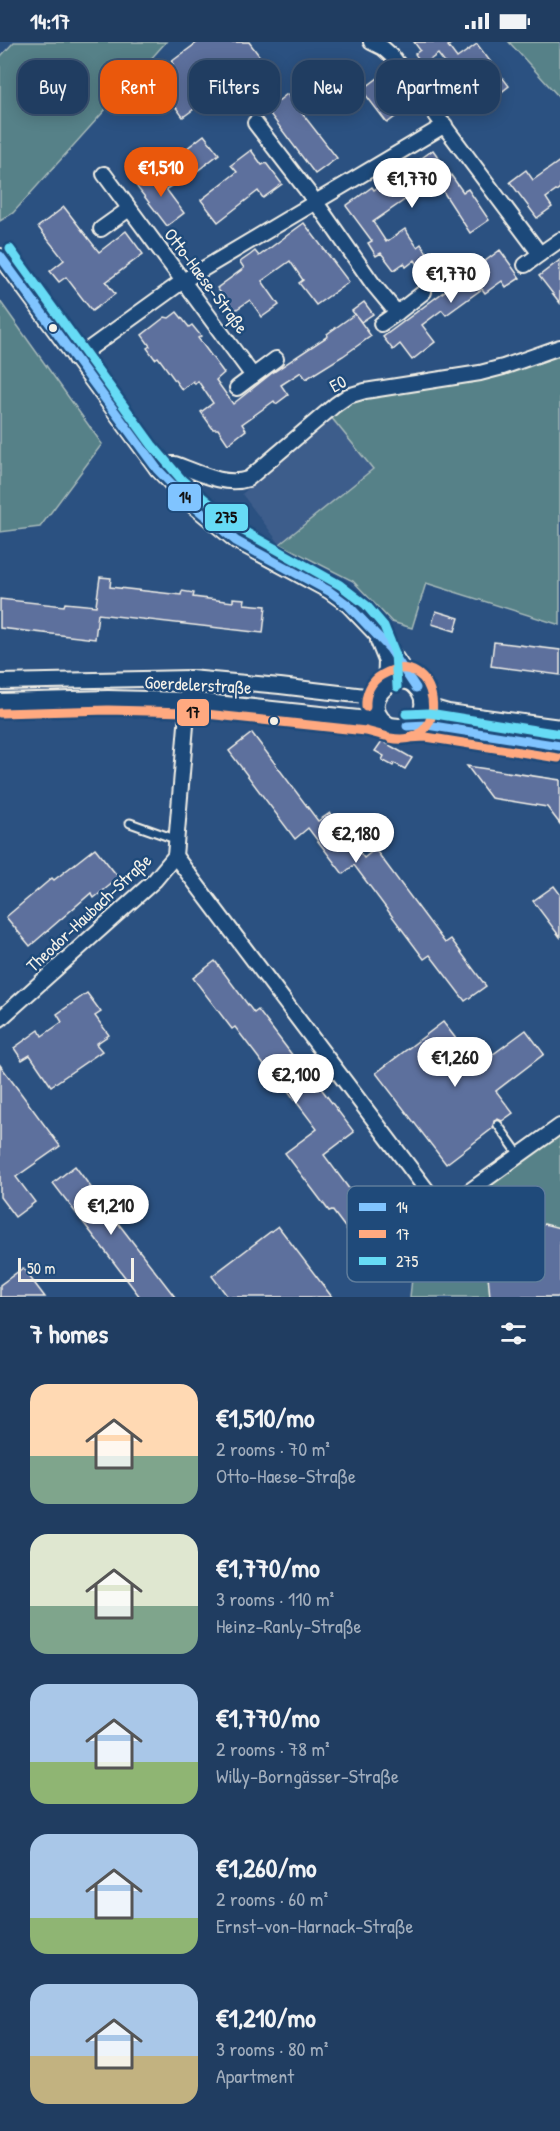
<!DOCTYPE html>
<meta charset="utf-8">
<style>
:root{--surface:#203d61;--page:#284467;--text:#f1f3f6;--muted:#a2aebd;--line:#3d5676;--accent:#ea580c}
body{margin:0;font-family:"Patrick Hand",sans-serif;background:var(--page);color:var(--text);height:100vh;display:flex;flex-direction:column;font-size:22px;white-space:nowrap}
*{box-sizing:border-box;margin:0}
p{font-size:20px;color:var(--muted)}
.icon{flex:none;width:33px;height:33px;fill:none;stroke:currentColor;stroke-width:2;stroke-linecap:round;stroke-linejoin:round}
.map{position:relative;height:1255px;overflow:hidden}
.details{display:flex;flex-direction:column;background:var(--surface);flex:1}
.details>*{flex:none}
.top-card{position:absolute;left:18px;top:18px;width:525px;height:54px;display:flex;gap:12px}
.scale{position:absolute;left:18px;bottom:15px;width:116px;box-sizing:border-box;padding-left:6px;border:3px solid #f4f1e8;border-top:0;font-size:16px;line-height:21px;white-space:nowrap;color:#f4f1e8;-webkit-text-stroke:4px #1f4a7a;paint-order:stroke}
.price{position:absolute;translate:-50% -51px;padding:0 14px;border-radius:21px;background:#fff;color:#222;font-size:20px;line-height:39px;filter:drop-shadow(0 2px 3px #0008)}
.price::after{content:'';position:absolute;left:50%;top:36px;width:18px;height:14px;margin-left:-9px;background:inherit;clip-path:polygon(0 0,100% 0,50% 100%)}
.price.current{background:var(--accent);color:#fff}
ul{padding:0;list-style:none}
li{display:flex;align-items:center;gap:18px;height:150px;padding:0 30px}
li span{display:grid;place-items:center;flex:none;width:168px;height:120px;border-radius:18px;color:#555}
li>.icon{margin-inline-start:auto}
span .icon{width:72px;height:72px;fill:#fffc;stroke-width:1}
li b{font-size:26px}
h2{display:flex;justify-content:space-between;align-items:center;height:72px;padding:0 30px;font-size:26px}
.pill{padding:0 21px;border-radius:18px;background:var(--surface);box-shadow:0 3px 15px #0003,0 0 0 2px var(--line);font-size:21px;line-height:54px}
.pill.current{background:var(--accent);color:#fff}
.status{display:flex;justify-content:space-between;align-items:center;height:42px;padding:0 30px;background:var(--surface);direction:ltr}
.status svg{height:16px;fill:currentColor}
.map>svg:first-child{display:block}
.built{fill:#3e5d8b}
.green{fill:#578188;stroke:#a6b9b8;stroke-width:1.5}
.building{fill:#5d6f9d;stroke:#f4f1e8;stroke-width:1.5}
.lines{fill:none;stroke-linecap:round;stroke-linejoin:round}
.service-casing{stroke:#f4f1e8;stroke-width:11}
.minor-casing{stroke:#f4f1e8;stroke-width:18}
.service{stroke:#1f4a7a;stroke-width:7}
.minor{stroke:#1f4a7a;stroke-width:14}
.bus-1-casing{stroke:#1f4a7a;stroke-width:14}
.bus-2-casing{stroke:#1f4a7a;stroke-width:14}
.bus-3-casing{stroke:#1f4a7a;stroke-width:14}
.bus-1{stroke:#80c4ff;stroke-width:9}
.bus-2{stroke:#ffa980;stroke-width:9}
.bus-3{stroke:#66dbf5;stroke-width:9}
.bus-dot{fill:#f4f1e8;stroke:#1f4a7a;stroke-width:2}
.labels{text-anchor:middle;stroke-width:5;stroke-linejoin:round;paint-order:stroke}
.street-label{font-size:18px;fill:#f4f1e8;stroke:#1f4a7a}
.key{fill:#1f4a7a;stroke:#5f7c9b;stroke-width:1.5}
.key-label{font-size:16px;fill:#f4f1e8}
.line-badge{stroke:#1f4a7a;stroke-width:2}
.pale-badge-label{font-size:16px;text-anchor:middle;font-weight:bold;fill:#111}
</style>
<div class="status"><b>14:17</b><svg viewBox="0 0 49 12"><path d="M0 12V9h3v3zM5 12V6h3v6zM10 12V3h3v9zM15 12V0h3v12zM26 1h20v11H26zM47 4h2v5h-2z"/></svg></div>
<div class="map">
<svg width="560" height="1255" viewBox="0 0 560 1255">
<rect width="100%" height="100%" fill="#2b5181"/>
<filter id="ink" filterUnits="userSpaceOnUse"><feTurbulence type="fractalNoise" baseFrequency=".0167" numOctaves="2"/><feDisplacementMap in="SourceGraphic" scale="12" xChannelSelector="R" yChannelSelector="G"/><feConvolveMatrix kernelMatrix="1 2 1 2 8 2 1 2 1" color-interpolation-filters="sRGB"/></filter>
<g filter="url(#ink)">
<polygon class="built" points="331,375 373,427 280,502 242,452"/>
<g class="green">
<polygon points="14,0 166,0 13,171 0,179 0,15"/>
<polygon points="509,0 560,0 560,56"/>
<polygon points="0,259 102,402 40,485 0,490"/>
<polygon points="560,311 560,583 426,541 412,586 392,580 353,539 280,502 373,427 331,375 352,358 495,334"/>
<polygon points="560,1092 560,1255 410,1255 416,1199"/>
</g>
<g class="building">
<polygon points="198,0 249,0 261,16 217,49 220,53 203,65 201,62 183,75 154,36 173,22 171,20"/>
<polygon points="414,0 454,0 448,4 457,16 477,2 509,44 480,67 438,12 423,23 415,12 420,8"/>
<polygon points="386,30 411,63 387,81 362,48"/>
<polygon points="287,52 337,116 315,132 267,68"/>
<polygon points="204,93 219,112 192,133 177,114"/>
<polygon points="251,108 262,123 266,121 282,142 263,156 258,149 218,180 201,158 237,130 231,123"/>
<polygon points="433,108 463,150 468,147 489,178 470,191 435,137 373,180 386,200 405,187 417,205 421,202 432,218 420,226 415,218 406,225 404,221 394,228 381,211 376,214 368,201 372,199 346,164 372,145 374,148 394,134 395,135"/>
<polygon points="560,119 560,146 546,156 552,165 537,176 510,140 526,128 533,138"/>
<polygon points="159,128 171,144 166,147 184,171 167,184 137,145"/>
<polygon points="64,165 99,210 126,189 143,212 106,240 115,252 92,269 66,235 59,240 50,229 64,218 38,185"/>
<polygon points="304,181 349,240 316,263 299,241 303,238 290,219 262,239 279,263 262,275 250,258 234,269 217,246 244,226 240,220 250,213 255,209 259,214"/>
<polygon points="500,208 520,236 506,245 502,239 485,251 482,247 446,273 442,268 422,283 435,300 412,318 400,302 393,308 383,295"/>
<polygon points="560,218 560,261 539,234"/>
<polygon points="364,260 373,272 361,280 352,269"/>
<polygon points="177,270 189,285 192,283 201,294 198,296 224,331 216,338 233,362 272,331 328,294 327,292 355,272 371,294 343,314 306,337 301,330 281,343 288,353 276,362 274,359 242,382 246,388 228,402 218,387 213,387 201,370 213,361 198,339 195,342 193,339 182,348 158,315 155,317 147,306 150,304 142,293 165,275 169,276"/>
<polygon points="100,535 111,536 110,545 181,553 182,549 194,551 193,555 233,560 233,556 245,557 244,562 266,564 263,591 98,572 95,597 0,586 0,557 64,564 65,561 96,564"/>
<polygon points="436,569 459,576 455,589 432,582"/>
<polygon points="494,600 560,608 560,633 491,624"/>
<polygon points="252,691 318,779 330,771 364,816 375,807 445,901 451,897 486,944 465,959 430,913 424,917 354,823 343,832 308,786 295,797 229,709"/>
<polygon points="382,699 412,716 405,727 394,721 393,724 382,718 384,714 375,709"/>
<polygon points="467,724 560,738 560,782 547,765 491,756"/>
<polygon points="95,806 119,836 94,856 91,851 30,904 6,875 52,836 54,838"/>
<polygon points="554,844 560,852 560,895 533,859"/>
<polygon points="215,919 254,971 258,968 296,1018 298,1016 354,1090 324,1113 353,1152 355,1150 383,1186 359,1204 332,1168 329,1169 285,1111 317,1087 276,1033 273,1035 235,985 232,987 193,936"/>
<polygon points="87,951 101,970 95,974 109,993 96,1002 102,1009 51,1044 30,1013 22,1018 14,1006 39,988 42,994 62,980 57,972"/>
<polygon points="443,980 477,1024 526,988 544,1012 496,1049 513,1071 502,1079 498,1077 494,1079 493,1086 446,1122 376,1031"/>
<polygon points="0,1023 60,1104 16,1135 35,1160 15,1175 0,1155"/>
<polygon points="75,1124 101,1159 175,1255 140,1255 106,1210 53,1141"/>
<polygon points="544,1182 560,1186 560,1255 490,1255 487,1222"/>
<polygon points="278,1184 332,1255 228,1255 212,1234"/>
<polygon points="23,1226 45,1255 0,1255 0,1243"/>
</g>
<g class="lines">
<g class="service-casing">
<g id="service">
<polyline points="130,781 175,797"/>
<polyline points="498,1083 520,1114"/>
</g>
</g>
<g class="minor-casing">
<g id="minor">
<polyline points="371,0 383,6 392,14 540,212 560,198"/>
<polyline points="255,81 315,159 373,242 397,271 424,250"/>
<polyline points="104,132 253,334 276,317"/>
<polyline points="101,187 129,167"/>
<polyline points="0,214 157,427 191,462 236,499 329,549 348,563 390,607 416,646"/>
<polyline points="525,223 540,212"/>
<polyline points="381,282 397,271"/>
<polyline points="75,317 183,239 445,83"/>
<polyline points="237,346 253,334"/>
<path d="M157,427L167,422H175C198,430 224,445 248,437L335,363L348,354L365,349L480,331L503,325L560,305"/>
<polyline points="378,599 386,619 385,645"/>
<polyline points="0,640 190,636 280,644 365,654 380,651"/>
<polyline points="422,658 434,666 448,670 560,685"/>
<path d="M0,659L108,656L188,658L368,677C384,680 398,689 414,680C420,673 425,664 421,654C406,616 350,662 392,684"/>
<polyline points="407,684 427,683 560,704"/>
<polyline points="175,814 432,1155 448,1159 464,1153 560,1084"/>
<polyline points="0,977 155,838 175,814 190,636"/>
</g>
</g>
<use href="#service" class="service"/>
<use href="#minor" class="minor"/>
<g class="bus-1-casing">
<g id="bus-1">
<polyline points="0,214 157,427 191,462 236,499 329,549 348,563 390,607 416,646"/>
<polyline points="407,684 427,683 560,704"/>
</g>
</g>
<g class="bus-2-casing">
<g id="bus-2">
<path d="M366,665C365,652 371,639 382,633C439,600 456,709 390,696"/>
<polyline points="0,671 108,668 187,670 366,689 385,694"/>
<polyline points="408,696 426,695 558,716"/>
</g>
</g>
<g class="bus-3-casing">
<g id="bus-3">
<polyline points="10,207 152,403 182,438 240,487 340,543 366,563 384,584 395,611 397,645"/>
<polyline points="406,672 429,671 560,692"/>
</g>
</g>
<use href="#bus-1" class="bus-1"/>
<use href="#bus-2" class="bus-2"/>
<use href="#bus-3" class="bus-3"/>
</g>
</g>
<g class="bus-dot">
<circle cx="53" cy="286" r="5"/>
<circle cx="274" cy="679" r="5"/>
</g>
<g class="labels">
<g class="street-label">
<text transform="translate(206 239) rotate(53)" y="6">Otto-Haese-Straße</text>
<text transform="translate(338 342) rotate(-28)" y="6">E0</text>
<text transform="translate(198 643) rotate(3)" y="6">Goerdelerstraße</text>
<text transform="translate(89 871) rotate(-43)" y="6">Theodor-Haubach-Straße</text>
</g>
</g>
<rect x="347" y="1144" width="198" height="96" rx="9" class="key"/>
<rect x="359" y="1161" width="27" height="8" fill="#80c4ff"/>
<rect x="359" y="1188" width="27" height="8" fill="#ffa980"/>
<rect x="359" y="1215" width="27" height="8" fill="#66dbf5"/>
<g class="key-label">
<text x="396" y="1171">14</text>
<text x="396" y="1198">17</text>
<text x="396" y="1225">275</text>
</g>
<g class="line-badge">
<rect x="167" y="441" width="35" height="29" rx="6" fill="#80c4ff"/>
<rect x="204" y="461" width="45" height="29" rx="6" fill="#66dbf5"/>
<rect x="176" y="656" width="34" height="29" rx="6" fill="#ffa980"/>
</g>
<g class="pale-badge-label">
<text x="185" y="461">14</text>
<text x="226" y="481">275</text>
<text x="193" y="676">17</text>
</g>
</svg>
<div class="scale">50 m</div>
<b class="price current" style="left:161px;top:156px">€1,510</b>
<b class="price" style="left:412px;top:167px">€1,770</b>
<b class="price" style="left:451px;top:262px">€1,770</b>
<b class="price" style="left:356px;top:822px">€2,180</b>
<b class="price" style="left:455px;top:1046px">€1,260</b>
<b class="price" style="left:296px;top:1063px">€2,100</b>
<b class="price" style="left:111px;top:1194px">€1,210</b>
<div class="top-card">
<a class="pill">Buy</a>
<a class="pill current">Rent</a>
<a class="pill">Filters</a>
<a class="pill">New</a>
<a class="pill">Apartment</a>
</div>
</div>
<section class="details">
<h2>7 homes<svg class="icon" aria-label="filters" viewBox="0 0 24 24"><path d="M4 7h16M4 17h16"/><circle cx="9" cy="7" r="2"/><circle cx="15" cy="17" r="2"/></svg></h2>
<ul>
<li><span style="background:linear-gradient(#ffd9b3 60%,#7fa58c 0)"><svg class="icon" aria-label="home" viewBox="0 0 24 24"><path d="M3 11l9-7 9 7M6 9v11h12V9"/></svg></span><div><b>€1,510/mo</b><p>2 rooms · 70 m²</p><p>Otto-Haese-Straße</p></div></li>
<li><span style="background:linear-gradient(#dfe7d0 60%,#7fa58c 0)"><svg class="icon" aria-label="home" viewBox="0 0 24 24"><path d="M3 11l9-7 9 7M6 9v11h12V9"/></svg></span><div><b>€1,770/mo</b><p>3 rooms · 110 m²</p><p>Heinz-Ranly-Straße</p></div></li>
<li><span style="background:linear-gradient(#a9c7e8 65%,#8fb573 0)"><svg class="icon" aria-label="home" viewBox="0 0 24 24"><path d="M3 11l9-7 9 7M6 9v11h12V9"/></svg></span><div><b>€1,770/mo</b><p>2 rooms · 78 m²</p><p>Willy-Borngässer-Straße</p></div></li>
<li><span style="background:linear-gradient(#a9c7e8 70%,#8fb573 0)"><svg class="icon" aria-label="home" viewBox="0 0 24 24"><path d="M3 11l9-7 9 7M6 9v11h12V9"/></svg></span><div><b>€1,260/mo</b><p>2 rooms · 60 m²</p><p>Ernst-von-Harnack-Straße</p></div></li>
<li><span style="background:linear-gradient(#a9c7e8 60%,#c2b280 0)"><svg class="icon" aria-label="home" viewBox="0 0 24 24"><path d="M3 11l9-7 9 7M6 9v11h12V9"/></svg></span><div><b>€1,210/mo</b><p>3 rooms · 80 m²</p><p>Apartment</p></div></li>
</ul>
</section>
